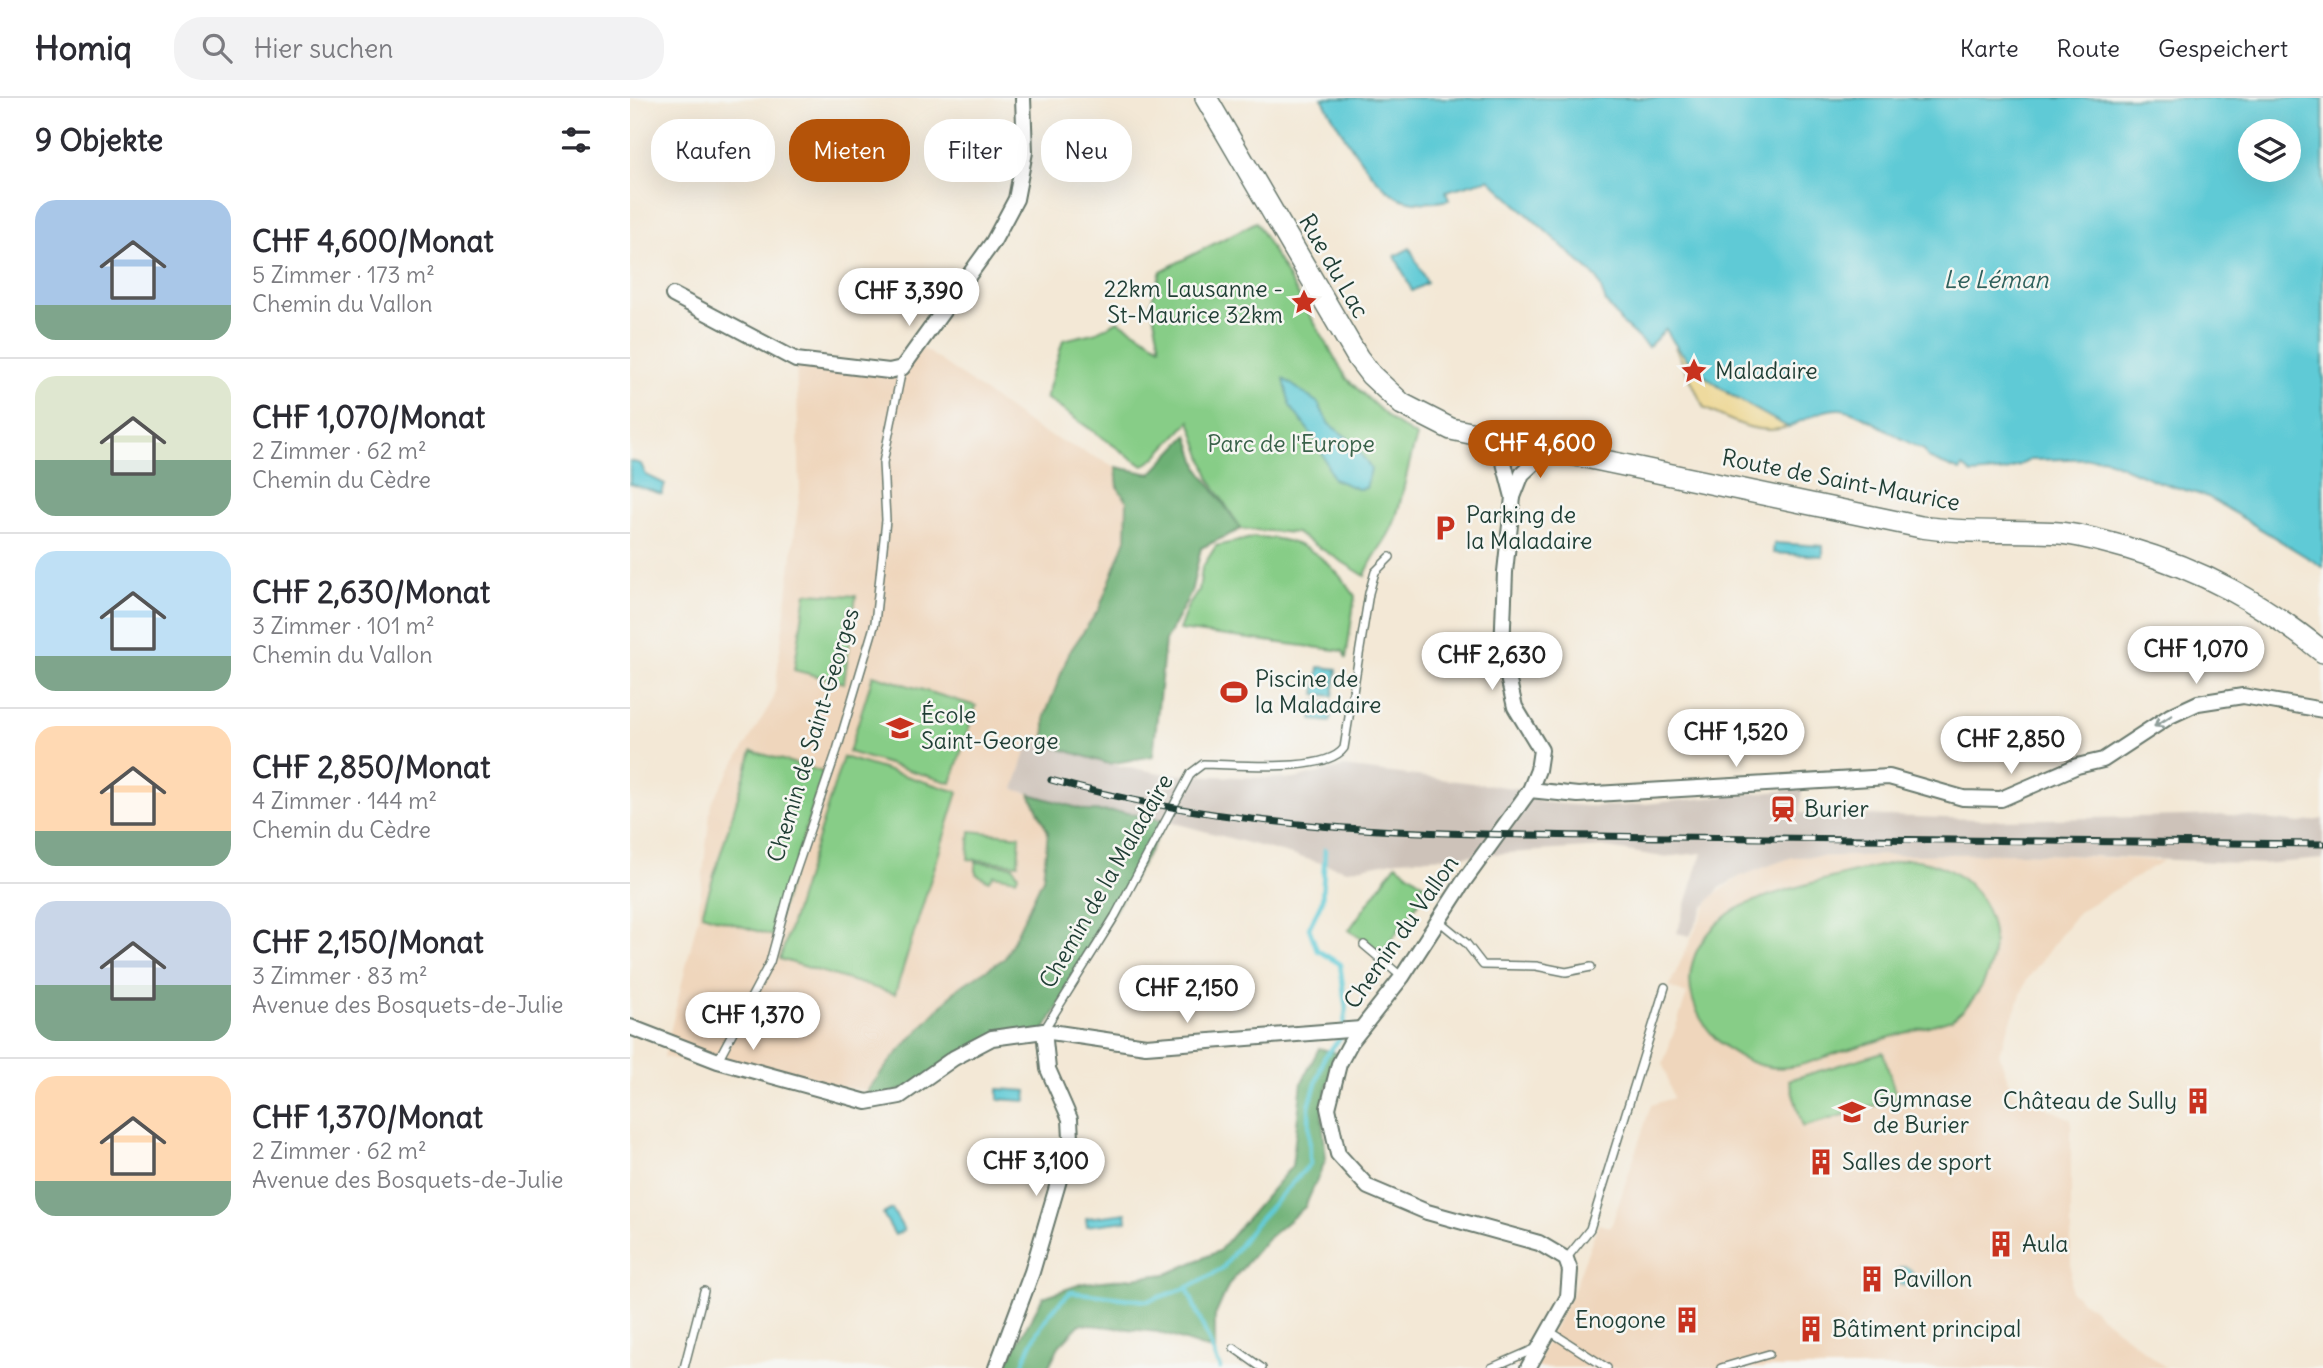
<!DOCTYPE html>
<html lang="de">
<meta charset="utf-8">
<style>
:root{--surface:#fff;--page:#f2f2f3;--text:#2b2b33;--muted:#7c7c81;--line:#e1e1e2;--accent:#b45309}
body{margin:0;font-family:Delius,sans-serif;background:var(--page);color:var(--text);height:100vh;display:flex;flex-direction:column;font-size:26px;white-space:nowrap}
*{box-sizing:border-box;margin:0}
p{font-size:23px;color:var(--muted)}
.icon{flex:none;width:38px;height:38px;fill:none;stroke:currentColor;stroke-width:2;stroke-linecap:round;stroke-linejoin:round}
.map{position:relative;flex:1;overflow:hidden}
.drawer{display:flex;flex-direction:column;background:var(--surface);width:630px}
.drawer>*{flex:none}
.top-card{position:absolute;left:21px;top:21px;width:665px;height:63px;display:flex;gap:14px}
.tools{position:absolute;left:1608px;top:21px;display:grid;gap:14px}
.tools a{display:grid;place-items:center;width:63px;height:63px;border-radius:50%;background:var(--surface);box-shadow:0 7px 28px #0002;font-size:35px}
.price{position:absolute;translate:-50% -60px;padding:0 16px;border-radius:24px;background:#fff;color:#222;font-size:23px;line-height:46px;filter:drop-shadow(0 2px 4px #0008)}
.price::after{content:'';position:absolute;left:50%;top:42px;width:21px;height:16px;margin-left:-10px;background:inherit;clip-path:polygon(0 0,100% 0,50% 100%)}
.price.current{background:var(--accent);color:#fff}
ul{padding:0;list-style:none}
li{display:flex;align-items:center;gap:21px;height:175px;padding:0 35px}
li+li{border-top:2px solid var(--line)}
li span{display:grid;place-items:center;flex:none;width:196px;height:140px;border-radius:21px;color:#555}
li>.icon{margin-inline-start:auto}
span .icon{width:84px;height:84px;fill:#fffc;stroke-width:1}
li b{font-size:30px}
h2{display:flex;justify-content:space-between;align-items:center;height:84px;padding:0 35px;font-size:30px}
.pill{padding:0 24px;border-radius:28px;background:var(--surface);box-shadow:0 7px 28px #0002;font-size:24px;line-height:63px}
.pill.current{background:var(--accent);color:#fff}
header{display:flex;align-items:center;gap:42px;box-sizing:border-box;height:98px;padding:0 35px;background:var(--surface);border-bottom:2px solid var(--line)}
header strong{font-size:33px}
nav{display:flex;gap:38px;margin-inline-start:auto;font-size:24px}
.search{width:490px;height:63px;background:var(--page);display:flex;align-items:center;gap:18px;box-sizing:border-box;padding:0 24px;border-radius:28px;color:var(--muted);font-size:26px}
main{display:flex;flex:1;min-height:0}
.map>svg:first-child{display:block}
.built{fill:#efd6bc}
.industrial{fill:#cdc2b9}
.green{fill:#87cd87;stroke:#53855e;stroke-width:2}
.forest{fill:#6db074;stroke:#467654;stroke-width:2}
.sand{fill:#eeda9e;stroke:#868c69;stroke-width:2}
.water{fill:#5ecad6;stroke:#3e8485;stroke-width:2;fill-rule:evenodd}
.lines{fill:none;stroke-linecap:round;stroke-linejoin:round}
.stream{stroke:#5ecad6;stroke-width:4.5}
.service-casing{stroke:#69796d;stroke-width:10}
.minor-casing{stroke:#69796d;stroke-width:18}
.primary-casing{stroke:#69796d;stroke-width:24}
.service{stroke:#fff;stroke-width:7}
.minor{stroke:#fff;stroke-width:14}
.primary{stroke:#fff;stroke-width:21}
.rail-casing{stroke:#1f3d34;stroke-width:7}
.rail{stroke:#f6f6f2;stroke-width:4.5;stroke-dasharray:13;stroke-linecap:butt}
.oneway{stroke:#8f9e9a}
.labels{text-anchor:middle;stroke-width:5;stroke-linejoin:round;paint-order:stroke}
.street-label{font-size:23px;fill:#1f3d34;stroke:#f6f6f2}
.poi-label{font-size:23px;fill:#1f3d34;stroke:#f6f6f2;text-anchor:start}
.park-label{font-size:23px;fill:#396149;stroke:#f6f6f2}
.water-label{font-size:24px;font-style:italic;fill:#2f605c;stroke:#f6f6f2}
</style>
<header>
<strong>Homiq</strong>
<div class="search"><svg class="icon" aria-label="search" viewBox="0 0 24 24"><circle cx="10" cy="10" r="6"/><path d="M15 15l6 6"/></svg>Hier suchen</div>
<nav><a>Karte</a><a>Route</a><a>Gespeichert</a></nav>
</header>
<main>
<section class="drawer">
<h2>9 Objekte<svg class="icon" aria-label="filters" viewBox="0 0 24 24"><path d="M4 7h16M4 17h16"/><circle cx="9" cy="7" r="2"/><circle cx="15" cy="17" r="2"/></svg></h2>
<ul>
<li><span style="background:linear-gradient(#a9c7e8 75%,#7fa58c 0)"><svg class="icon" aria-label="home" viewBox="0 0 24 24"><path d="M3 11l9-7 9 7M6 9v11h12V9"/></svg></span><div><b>CHF 4,600/Monat</b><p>5 Zimmer · 173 m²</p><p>Chemin du Vallon</p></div></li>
<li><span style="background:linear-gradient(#dfe7d0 60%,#7fa58c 0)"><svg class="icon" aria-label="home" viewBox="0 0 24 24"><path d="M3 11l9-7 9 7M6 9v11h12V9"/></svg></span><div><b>CHF 1,070/Monat</b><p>2 Zimmer · 62 m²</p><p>Chemin du Cèdre</p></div></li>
<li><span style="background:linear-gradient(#bfe0f5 75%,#7fa58c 0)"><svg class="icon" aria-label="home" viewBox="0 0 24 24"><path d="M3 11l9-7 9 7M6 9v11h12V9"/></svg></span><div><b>CHF 2,630/Monat</b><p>3 Zimmer · 101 m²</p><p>Chemin du Vallon</p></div></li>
<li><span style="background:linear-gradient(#ffd9b3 75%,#7fa58c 0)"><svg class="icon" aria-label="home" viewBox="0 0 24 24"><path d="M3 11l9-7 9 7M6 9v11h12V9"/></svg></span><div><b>CHF 2,850/Monat</b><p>4 Zimmer · 144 m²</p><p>Chemin du Cèdre</p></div></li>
<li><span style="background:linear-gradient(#c9d6e8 60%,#7fa58c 0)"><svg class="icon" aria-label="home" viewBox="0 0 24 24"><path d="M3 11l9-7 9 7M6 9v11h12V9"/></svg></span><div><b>CHF 2,150/Monat</b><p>3 Zimmer · 83 m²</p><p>Avenue des Bosquets-de-Julie</p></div></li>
<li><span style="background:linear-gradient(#ffd9b3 75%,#7fa58c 0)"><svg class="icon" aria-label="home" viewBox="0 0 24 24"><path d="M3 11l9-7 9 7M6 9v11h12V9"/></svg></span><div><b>CHF 1,370/Monat</b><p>2 Zimmer · 62 m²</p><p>Avenue des Bosquets-de-Julie</p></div></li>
</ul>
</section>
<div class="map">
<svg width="1693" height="1270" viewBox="0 0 1693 1270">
<rect width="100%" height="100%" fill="#f6f6f2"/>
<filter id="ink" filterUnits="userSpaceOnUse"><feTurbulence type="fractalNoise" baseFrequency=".0143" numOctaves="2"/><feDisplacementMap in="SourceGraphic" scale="14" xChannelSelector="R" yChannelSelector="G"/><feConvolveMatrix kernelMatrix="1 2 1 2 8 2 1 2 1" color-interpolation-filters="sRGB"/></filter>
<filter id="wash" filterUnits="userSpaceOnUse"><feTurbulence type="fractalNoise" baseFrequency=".00686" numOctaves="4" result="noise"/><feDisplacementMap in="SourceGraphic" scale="28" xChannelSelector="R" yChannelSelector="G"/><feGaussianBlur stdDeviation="1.57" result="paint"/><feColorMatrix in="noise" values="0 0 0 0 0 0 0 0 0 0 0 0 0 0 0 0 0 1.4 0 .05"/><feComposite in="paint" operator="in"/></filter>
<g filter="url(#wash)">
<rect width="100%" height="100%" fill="#f3e8d6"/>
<g class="built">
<polygon points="293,250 408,332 486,369 488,390 497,403 496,441 469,511 439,555 415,618 415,646 400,642 384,691 400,696 418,734 413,780 375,860 328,890 237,993 34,959 68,819 81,705 144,600 170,393 166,262 259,273"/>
<polygon points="1393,755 1533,763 1448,814 1396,883 1369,955 1382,994 1441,1021 1441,1194 1536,1270 904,1270 944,1191 968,1126 981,1129 1021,1007 1043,1000 1033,966 1057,896 1039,889 1080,800 1111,778 1163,759"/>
</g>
<polygon class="industrial" points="400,642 479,666 536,676 664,681 713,669 900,692 910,704 956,708 992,708 1172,691 1170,715 1371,722 1601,717 1670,725 1693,721 1693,761 1632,766 1393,755 1163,759 1111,778 1090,790 1073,810 1060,838 1047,835 1072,755 1033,759 972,749 768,762 717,772 537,723 492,714 458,713 384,691"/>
<g class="green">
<path d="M626,124L717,281L761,322L787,339C777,367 774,397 764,425C757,444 741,458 735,478L666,435L611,431L580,382L560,323L525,360L513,368L416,300L433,242L467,234L488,223L530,248L521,205L531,173Z"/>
<path d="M626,439C674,440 699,460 725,498L716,561L713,553L549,532L557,510L569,492L572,470L586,448Z"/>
<polygon points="176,495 226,498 214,585 164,572"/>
<polygon points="243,577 346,608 321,685 219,654"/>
<polygon points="122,653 193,674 143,838 72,816"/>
<polygon points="213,659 328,694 265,896 150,861"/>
<polygon points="340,733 390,738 388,766 338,761"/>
<path d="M1277,761C1368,767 1394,867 1322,921C1285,932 1248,943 1210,954C1194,959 1176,967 1160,969C1105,977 1044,916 1064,860C1069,844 1083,829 1096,818C1122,795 1238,772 1277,761Z"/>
<polygon points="346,764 383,768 388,777 386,781 364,777 359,783 346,776"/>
<polygon points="766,766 799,790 752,855 719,832"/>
<polygon points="1253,954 1267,1001 1173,1029 1159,982"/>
</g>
<g class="forest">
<polygon points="558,337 569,371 611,431 571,450 561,495 535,543 523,658 479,666 415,646 415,618 439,555 469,511 496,441 497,403 488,390 486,369 521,376"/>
<polygon points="400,696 458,713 492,714 537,723 414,933 362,940 288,986 237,1004 237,993 263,960 328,890 375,860 413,780 418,734"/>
<polygon points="689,950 709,956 697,988 692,1017 696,1061 675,1109 636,1142 599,1186 585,1218 585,1253 528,1234 450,1226 429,1248 418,1270 374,1270 413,1199 454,1185 537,1176 589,1153 662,1068 672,984"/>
</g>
<path class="sand" d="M1045,249L1098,296L1158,329C1129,339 1100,322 1074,310Z"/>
<g class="water">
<path d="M692,0H1693V469L1578,399L1526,383L1473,360L1400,362L1377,373L1342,376L1333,369L1330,373L1298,360L1294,352C1270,343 1231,312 1210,311C1193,310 1174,322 1158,329C1114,305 1060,279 1036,231L1018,249L992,225L976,204L967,180L859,81L816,93L819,102C804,105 789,106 775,102C745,94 707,27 692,0ZM1620,33H1659V72H1620Z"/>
<polygon points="780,150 797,185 782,193 765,158"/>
<polygon points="654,281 688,305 699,326 722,343 741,371 736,390 728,391 703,381 688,345 660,308"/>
<polygon points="0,363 11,366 16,377 35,386 32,396 0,386"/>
<polygon points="1144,445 1193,448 1193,458 1143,455"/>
<polygon points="689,569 707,571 703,598 685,596"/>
<polygon points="685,603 703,605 700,624 682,622"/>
<polygon points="368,991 397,993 396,1003 368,1001"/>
<polygon points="262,1111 274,1132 265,1137 253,1116"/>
<polygon points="496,1115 497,1123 457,1128 456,1120"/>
<circle cx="1274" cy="1178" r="9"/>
</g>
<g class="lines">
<g class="stream">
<polyline points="557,1190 590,1270"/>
<path d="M392,1270C401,1241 417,1214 441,1194L517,1203L557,1190L592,1171L625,1126L680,1066L679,1008L694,960L712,938L716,912L710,866L687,852L679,830L692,803L695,751"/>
</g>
</g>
</g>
<g filter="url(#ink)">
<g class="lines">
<g class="service-casing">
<g id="service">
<polyline points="809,823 836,845 853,867 906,868 936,874 961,869"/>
<polyline points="734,847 772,879"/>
<path d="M414,932L485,818L561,675L573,666C604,666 696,676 714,650L739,495L745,474L760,459"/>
<polyline points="88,962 140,864 161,787 207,652 245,525 256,422 253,365 272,271"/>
<polyline points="936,1161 960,1131 1035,889"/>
<polyline points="921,1234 977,1270"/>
<polyline points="604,1250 632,1270"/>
<polyline points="54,1270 74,1193"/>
<polyline points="861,1270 907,1250"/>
<polyline points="1091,1270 1139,1256"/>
</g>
</g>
<g class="minor-casing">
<g id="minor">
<polyline points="43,197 166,262 259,273 272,270 363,144 386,101 395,54 393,0"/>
<polyline points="868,342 883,399 875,474 872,554 885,609 911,652 908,672 900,692 834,783 772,879 721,944 709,966 698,1010 708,1056 738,1089 797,1114 909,1145 936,1161 940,1172 938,1199 898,1270"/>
<polyline points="883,399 892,376 919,351"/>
<polyline points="900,692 948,697 1259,679 1333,700 1371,701 1447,668 1473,662 1540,618 1568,605 1613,598 1693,612"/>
<polyline points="0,929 88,963 237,1004 270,998 324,960 362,940 414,933 516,948 731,931"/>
<polyline points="366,1270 402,1174 441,1041 440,1021 418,971 414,933"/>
</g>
</g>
<g class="primary-casing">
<path id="primary" d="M576,0L728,260L741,277L772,306L821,331L1291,429C1337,436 1383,432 1429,435C1452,437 1476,444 1497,450C1573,472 1631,504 1693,554"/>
</g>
<use href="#service" class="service"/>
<use href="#minor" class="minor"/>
<use href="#primary" class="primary"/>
<g class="rail-casing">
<path id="rail" d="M421,682C623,739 830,736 1039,739C1257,742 1475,745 1693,746"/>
</g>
<use href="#rail" class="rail"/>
</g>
<defs><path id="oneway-shaft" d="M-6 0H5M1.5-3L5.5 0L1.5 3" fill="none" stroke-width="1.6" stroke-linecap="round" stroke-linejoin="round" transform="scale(1.75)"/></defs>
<use class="oneway" href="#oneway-shaft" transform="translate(1533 623) rotate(148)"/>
</g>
<defs>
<g id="sight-bare" transform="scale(2.1)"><path d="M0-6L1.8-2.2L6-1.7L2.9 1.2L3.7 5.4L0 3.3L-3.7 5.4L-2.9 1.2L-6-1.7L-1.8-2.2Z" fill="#c8321e" stroke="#f6f6f2" stroke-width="2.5" paint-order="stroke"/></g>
<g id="parking-bare" transform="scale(2.1)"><path d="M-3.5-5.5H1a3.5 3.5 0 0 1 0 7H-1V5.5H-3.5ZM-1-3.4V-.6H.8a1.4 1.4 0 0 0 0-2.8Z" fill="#c8321e" stroke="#f6f6f2" stroke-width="2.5" paint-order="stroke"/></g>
<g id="stadium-bare" transform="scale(2.1)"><path d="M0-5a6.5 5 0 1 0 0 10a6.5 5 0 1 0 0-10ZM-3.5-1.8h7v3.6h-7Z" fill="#c8321e" stroke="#f6f6f2" stroke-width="2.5" paint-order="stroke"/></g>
<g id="school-bare" transform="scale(2.1)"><path d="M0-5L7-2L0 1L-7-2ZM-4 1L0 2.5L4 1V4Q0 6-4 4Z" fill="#c8321e" stroke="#f6f6f2" stroke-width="2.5" paint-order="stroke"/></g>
<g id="station-bare" transform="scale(2.1)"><path d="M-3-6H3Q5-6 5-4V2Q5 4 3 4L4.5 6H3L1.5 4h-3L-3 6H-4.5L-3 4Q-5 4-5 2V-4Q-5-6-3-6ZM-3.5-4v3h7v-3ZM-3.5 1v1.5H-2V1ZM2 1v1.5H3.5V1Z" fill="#c8321e" stroke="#f6f6f2" stroke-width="2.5" paint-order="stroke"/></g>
<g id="building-bare" transform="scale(2.1)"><path d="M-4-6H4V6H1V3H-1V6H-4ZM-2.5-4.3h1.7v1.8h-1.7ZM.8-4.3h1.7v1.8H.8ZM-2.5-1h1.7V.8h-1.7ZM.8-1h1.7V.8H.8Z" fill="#c8321e" stroke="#f6f6f2" stroke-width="2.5" paint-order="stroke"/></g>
<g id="university-bare" transform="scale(2.1)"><path d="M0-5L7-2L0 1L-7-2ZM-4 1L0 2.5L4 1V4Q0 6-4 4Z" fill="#c8321e" stroke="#f6f6f2" stroke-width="2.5" paint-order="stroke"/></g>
</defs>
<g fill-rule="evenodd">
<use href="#sight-bare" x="674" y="204"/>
<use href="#sight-bare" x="1064" y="273"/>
<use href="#parking-bare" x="815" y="430"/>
<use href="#stadium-bare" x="604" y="594"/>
<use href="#school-bare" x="270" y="630"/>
<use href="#station-bare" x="1153" y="711"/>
<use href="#building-bare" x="1568" y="1003"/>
<use href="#university-bare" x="1222" y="1014"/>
<use href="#building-bare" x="1191" y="1064"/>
<use href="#building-bare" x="1371" y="1146"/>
<use href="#building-bare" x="1242" y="1181"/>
<use href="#building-bare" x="1057" y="1222"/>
<use href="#building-bare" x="1181" y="1231"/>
</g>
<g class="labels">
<g class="street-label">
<text transform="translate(704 168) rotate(60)" y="8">Rue du Lac</text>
<text transform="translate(1211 382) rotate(11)" y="8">Route de Saint-Maurice</text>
<text transform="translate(183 637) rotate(-73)" y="8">Chemin de Saint-Georges</text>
<text transform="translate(476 783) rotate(-60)" y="8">Chemin de la Maladaire</text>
<text transform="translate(771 834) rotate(-55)" y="8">Chemin du Vallon</text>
</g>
<g class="poi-label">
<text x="653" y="199" text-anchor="end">22km Lausanne -<tspan x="653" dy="26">St-Maurice 32km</tspan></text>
<text x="1085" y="281">Maladaire</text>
<text x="836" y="425">Parking de<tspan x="836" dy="26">la Maladaire</tspan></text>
<text x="625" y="589">Piscine de<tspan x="625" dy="26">la Maladaire</tspan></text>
<text x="291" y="625">École<tspan x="291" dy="26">Saint-George</tspan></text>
<text x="1174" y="719">Burier</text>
<text x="1243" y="1009">Gymnase<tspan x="1243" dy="26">de Burier</tspan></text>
<text x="1547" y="1011" text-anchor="end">Château de Sully</text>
<text x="1212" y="1072">Salles de sport</text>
<text x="1392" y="1154">Aula</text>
<text x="1263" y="1189">Pavillon</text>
<text x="1036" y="1230" text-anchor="end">Enogone</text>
<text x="1202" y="1239">Bâtiment principal</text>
</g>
<g class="park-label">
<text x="661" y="354">Parc de l'Europe</text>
</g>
<g class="water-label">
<text x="1366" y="190">Le Léman</text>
</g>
</g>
</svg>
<div class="tools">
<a><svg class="icon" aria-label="layers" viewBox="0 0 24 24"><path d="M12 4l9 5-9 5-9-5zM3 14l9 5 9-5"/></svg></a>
</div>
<b class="price" style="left:279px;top:230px">CHF 3,390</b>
<b class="price current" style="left:910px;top:382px">CHF 4,600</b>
<b class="price" style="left:1566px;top:588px">CHF 1,070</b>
<b class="price" style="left:862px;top:594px">CHF 2,630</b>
<b class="price" style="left:1106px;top:671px">CHF 1,520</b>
<b class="price" style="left:1381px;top:678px">CHF 2,850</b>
<b class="price" style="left:557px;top:927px">CHF 2,150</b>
<b class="price" style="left:123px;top:954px">CHF 1,370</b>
<b class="price" style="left:406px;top:1100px">CHF 3,100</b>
<div class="top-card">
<a class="pill">Kaufen</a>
<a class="pill current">Mieten</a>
<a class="pill">Filter</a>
<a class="pill">Neu</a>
</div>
</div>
</main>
